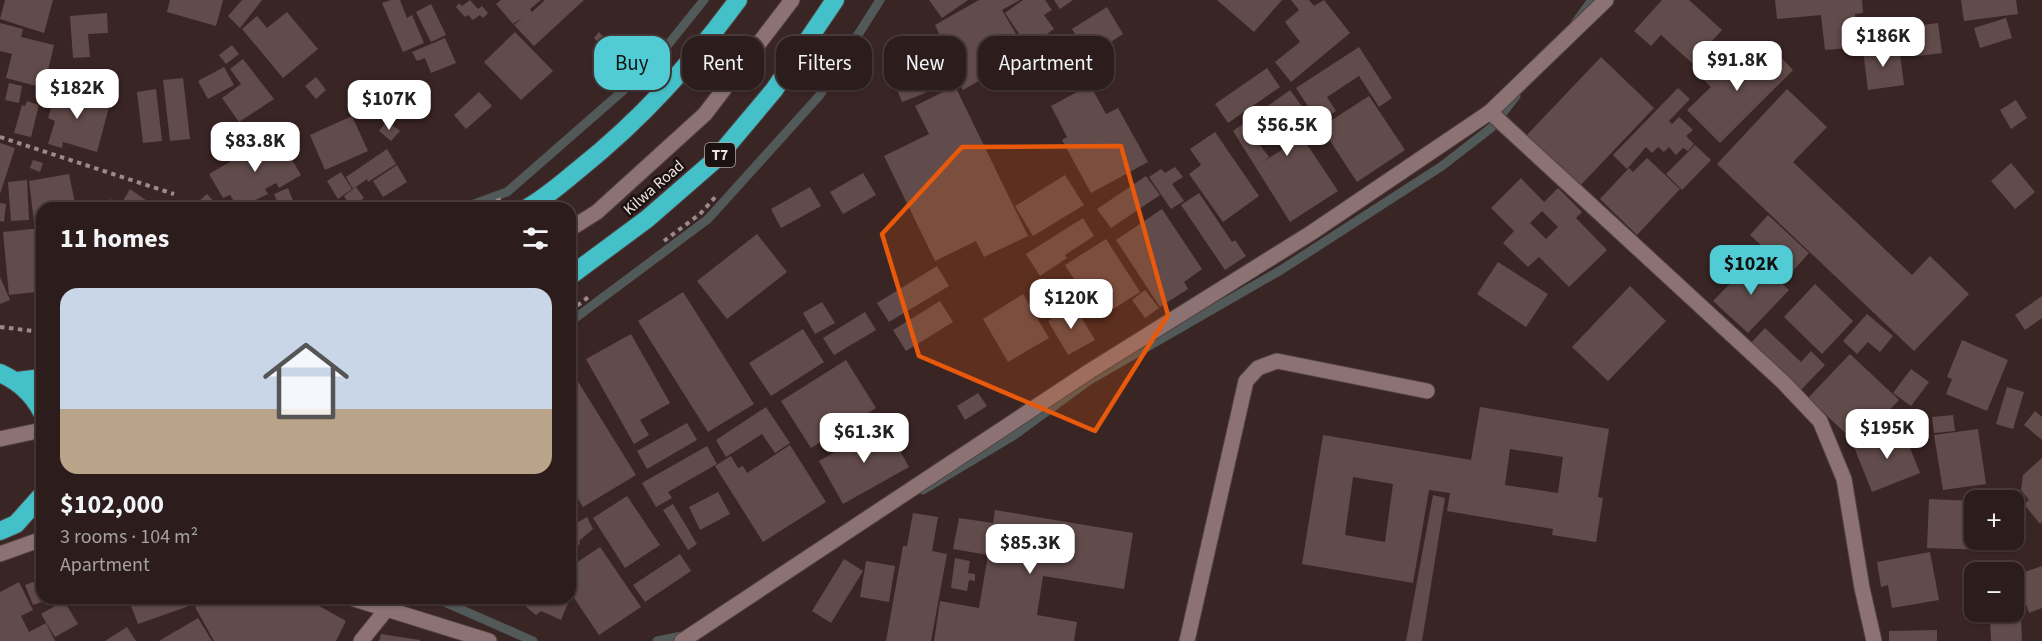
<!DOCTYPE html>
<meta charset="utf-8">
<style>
:root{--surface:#2c1c1c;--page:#382929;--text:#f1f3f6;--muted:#a6a1a3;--line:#483a3b;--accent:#51ccd5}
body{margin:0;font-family:"Source Sans 3",sans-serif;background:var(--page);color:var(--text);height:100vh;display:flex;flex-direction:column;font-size:22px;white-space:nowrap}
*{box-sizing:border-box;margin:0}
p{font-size:20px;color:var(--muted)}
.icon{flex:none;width:33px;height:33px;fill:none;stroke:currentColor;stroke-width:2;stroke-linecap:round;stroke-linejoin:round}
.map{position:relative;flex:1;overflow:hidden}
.sheet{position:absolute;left:36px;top:202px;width:540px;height:402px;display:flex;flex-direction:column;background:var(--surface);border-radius:18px;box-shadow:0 2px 4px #0004,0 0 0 2px var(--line)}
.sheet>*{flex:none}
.top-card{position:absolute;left:594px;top:36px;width:570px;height:54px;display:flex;gap:12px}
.tools{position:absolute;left:1964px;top:490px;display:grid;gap:12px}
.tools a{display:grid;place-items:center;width:60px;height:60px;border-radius:12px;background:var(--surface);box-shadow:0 2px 4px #0004,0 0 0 2px var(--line);font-size:30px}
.price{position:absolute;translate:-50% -51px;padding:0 14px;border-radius:12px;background:#fff;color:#222;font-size:20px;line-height:39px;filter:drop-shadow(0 2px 3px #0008)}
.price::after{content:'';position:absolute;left:50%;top:36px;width:18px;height:14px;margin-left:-9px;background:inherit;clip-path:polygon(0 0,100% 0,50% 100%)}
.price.on{background:var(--accent);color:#111}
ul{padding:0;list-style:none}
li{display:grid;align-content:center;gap:12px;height:318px;padding:0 24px}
li span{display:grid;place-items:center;height:186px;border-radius:18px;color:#555}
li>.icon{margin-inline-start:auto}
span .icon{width:108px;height:108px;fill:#fffc;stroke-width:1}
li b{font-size:26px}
h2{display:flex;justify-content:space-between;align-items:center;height:72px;padding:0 24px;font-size:26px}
.tag{padding:0 21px;border-radius:18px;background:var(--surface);box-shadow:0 2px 4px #0004,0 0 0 2px var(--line);font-size:21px;line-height:54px}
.tag.on{background:var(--accent);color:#111}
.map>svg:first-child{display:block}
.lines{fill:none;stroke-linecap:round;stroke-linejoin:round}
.stream{stroke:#525959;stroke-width:9}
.building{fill:#624b4b;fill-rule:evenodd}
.lane-casing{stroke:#524141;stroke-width:17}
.street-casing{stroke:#524141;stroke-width:17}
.secondary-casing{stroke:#524141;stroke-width:17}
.highway-casing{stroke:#524141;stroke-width:20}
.path{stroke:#9b8a89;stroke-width:4;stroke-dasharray:4.5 4.5;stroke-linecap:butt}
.lane{stroke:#8c7272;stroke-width:15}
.street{stroke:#8c7272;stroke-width:15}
.secondary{stroke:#8c7272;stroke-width:15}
.highway{stroke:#44c0c9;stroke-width:18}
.marked{fill:#e8590c;fill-opacity:0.2;stroke:#e8590c;stroke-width:4.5;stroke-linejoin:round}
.labels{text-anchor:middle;stroke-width:5;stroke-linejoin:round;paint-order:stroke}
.shield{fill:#1a1111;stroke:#b0a3a3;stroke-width:1.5}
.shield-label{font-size:15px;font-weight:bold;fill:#f0e2e1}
.street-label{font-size:16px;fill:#f0e2e1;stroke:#1a1111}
</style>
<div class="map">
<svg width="2042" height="641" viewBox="0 0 2042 641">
<rect width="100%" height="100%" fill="#3a2525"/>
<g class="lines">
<g class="stream">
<polyline points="1576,22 1592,0"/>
<polyline points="463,208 507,192 650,67 704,0"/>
<polyline points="570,322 708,219 819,96 880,0"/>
<polyline points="923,490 1013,436 1088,381 1281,270 1442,166 1491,128 1516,96"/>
<polyline points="435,598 533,641"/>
<polyline points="657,641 687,635"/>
</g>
</g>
<g class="building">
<polygon points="5,0 53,0 44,33 0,19"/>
<polygon points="170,0 223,0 216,26 167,12"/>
<polygon points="242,0 262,0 240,28 228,16"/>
<polygon points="391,0 400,0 407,18 412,15 424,43 403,52 382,3"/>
<polygon points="470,0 478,9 482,6 488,13 483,18 480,15 473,20 468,15 465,17 456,7 459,3 462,6"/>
<polygon points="501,0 541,0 530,9 532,12 545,0 584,0 534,46 514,25 523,17 513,24 496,4"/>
<polygon points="929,0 968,0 942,18"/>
<polygon points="979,0 1020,0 1002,10 1027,53 963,90 943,55 948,52 935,25"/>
<polygon points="1023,0 1045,0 1052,10 1044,15 1054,29 1028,47 1005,13"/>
<polygon points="1054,0 1073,0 1060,9"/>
<polygon points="1217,0 1282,0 1254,32"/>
<polygon points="1291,0 1309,0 1314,6 1324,0 1350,33 1291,82 1275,62 1300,42 1285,22 1299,10"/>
<polygon points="1662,0 1689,0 1722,30 1692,63 1661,35 1651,46 1634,31"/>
<polygon points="1775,0 1862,0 1863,13 1855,14 1859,47 1825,50 1821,15 1777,19"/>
<polygon points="1961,0 2016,0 2018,14 1964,21"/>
<polygon points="431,4 446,35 431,42 416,12"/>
<polygon points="1107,7 1123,34 1089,56 1072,29"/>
<polygon points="287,12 318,49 283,78 242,29 257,16 267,28"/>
<polygon points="107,13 108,33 88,34 90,57 73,58 70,16"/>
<polygon points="2006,18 2012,38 1980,48 1974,28"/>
<polygon points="0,23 23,29 21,37 54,45 44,88 6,78 12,54 0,51"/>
<polygon points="1938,23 1942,53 1918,56 1915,26"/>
<polygon points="515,32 553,71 521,100 484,62"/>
<polygon points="599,32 605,39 600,44 594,38"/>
<polygon points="445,38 456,63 431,73 425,58 417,61 412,52"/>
<polygon points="935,41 951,83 902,102 893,80 921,70 913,50"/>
<polygon points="232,45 239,54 226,64 219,55"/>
<polygon points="1899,46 1904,85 1868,90 1863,50"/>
<polygon points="1359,47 1392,98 1379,107 1359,76 1327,97 1336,111 1319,123 1296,88"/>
<polygon points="1773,49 1793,70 1720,143 1687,110 1711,87 1703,79 1730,53 1738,61 1743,56 1755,67"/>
<polygon points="1055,52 1072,77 1050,92 1033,66"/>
<polygon points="1601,57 1654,108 1577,189 1523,139"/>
<polygon points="243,59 274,99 239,122 222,98 241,84 230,69"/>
<polygon points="224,67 234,85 208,99 198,81"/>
<polygon points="1267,68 1280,87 1228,123 1215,104"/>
<polygon points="316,77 326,90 316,99 305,86"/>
<polygon points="183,78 190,139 170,141 163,80"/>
<polygon points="9,83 22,86 19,103 5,100"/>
<polygon points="1090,85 1106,114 1118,108 1148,162 1091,193 1062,140 1067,137 1051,106"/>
<polygon points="955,86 1028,236 984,257 976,241 935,261 884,156 929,134 915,106"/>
<polygon points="57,88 110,103 97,152 63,142 62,148 48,144 55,121 48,118"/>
<polygon points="1678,88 1690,99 1669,121 1672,124 1679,117 1693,130 1686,136 1694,144 1688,151 1683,148 1676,155 1669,147 1664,152 1658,147 1652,153 1646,147 1627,169 1613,155"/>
<polygon points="156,89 162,141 143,143 137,92"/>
<polygon points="1787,89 1827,127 1793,162 1912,275 1930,256 1969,294 1914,351 1717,164"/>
<polygon points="1290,90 1314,123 1288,141 1281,130 1260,145 1269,157 1261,163 1302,137 1338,191 1290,222 1233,131"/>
<polygon points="479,92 492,106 466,129 454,115"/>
<polygon points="1369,96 1405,150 1357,182 1321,127"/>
<polygon points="2016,100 2027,118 2011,129 2000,110"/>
<polygon points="27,101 39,105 31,137 14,133 22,105 25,106"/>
<polygon points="352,116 368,151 325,170 310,135"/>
<polygon points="387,121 400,131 391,141 379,131"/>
<polygon points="1215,132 1259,196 1223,222 1189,174 1201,165 1190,149"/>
<polygon points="270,138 278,151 284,146 301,175 279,188 276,183 265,189 268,194 238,208 230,195 223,198 209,174"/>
<polygon points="0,143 15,148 0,194"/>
<polygon points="1695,145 1711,160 1682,190 1666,174"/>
<polygon points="387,149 396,164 368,182 367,179 353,189 346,177"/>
<polygon points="1647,158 1680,189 1637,235 1600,199 1629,168 1633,172"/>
<polygon points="33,160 43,163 40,172 30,168"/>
<polygon points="2011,163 2035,192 2015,209 1991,181"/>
<polygon points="397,165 407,182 383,197 373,181"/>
<polygon points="1175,167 1183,177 1172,184 1184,201 1171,209 1149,177 1161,169 1165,173"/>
<polygon points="341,172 352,189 338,199 327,181"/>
<polygon points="863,173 876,195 843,214 830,192"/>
<polygon points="69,174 76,208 42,208 42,221 34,222 29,181"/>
<polygon points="1065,175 1084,205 1033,236 1015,206"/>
<polygon points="1146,176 1160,195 1111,228 1097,209"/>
<path d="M1521,178L1544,202L1558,188L1582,212L1576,218L1607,250L1569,287L1539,257L1528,267L1503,243L1514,231L1491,208ZM1542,211L1558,227L1546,239L1530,223Z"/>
<polygon points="27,180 29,220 11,221 8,182"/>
<polygon points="356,187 364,198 351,207 344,196"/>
<polygon points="810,187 821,206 781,228 771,209"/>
<polygon points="288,188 295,206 280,208 274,194"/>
<polygon points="130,189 157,208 124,208 120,206"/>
<polygon points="1199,193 1232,242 1235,240 1246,256 1225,270 1181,205"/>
<polygon points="207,194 216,204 211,208 191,208"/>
<polygon points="110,199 119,208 98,207 101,204 103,206"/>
<polygon points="0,203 6,204 4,222 0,221"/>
<polygon points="1162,209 1202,269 1184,282 1188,289 1160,307 1116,240"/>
<polygon points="1768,215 1809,253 1791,273 1750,235"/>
<polygon points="1083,218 1094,236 1065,255 1067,258 1040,276 1026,254"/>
<polygon points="42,228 42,300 37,301 36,292 9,295 3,232"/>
<polygon points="757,234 787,272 727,319 697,281"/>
<polygon points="1106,239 1140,292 1099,318 1065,265"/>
<polygon points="1755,258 1789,290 1748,333 1713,301"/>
<polygon points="1498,262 1548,294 1526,327 1477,294"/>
<polygon points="937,266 949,286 889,322 877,303"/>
<polygon points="0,277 10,300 0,304"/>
<polygon points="1815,284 1853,321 1822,354 1784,317"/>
<polygon points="1630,286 1666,321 1608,381 1572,347"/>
<polygon points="1145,290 1159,308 1145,318 1132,300"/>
<polygon points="683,292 754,404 708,432 638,321"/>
<polygon points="1023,294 1049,338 1008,362 983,319"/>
<polygon points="2042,296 2042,318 2025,330 2015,315"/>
<polygon points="940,301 953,322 906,351 893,330"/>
<polygon points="822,302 835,323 815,334 803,313"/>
<polygon points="1074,305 1095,340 1068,355 1048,321"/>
<polygon points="865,312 876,330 834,355 823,338"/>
<polygon points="1867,314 1893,336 1880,352 1868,342 1857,354 1843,341"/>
<polygon points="1765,328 1801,362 1811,351 1825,365 1799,392 1749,345"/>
<polygon points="803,329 824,362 771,396 749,363"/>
<polygon points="631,334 670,403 640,420 649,435 634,444 586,359"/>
<polygon points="1962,340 2008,360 1987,411 1946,394 1952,379 1947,377"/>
<polygon points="1850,354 1899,400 1857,444 1808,398"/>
<polygon points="846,360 876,408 811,448 781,401"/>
<polygon points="1911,369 1929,382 1911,406 1893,393"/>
<polygon points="572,372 636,475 583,507 570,486 570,374"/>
<polygon points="2007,387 2024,392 2013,429 1996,424"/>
<polygon points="978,393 987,406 965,420 957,406"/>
<polygon points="766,407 790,443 775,453 762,434 726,457 716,440"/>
<path d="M1480,407L1609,429L1598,497L1603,498L1596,542L1552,535L1553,529L1447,511L1450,493L1429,490L1413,583L1302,564L1323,435L1471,460ZM1510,449L1563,457L1558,493L1505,485ZM1353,477L1393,484L1385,542L1345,535Z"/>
<polygon points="1904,408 1915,419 1906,427 1896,416"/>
<polygon points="2035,411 2042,417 2042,440 2024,425"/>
<polygon points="1953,415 1955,431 1934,433 1932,417"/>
<polygon points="687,423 697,440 647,469 637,451"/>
<polygon points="885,424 909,467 843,504 819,461"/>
<polygon points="1902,428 1920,473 1872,492 1854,447"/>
<polygon points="1978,429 1986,484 1943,490 1934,435"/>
<polygon points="790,445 826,502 763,542 715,466 731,456 738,468 743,466 747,473"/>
<polygon points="707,446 717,464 668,492 672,498 656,507 642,483"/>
<polygon points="2042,458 2042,522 2040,524 2024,504 2029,500 2021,490 2023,475"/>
<polygon points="718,492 730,514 700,530 689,507"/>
<polygon points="1433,495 1445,498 1422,641 1406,641"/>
<polygon points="627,496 660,545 625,568 593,518"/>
<polygon points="1929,499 1974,501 1974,540 1986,540 1986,550 1927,548"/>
<polygon points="673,504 697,544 688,550 663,510"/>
<polygon points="995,510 1133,533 1124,589 1043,576 1037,615 1077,622 1074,641 934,641 940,601 979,608 988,555 953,549 959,518 993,523"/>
<polygon points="913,513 938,517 932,551 947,554 931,641 886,641 903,546 907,546"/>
<polygon points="587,517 593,529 579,541 580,544 570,550 570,527"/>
<polygon points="600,547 641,607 599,635 570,592 570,567"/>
<polygon points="1930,552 1939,600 1892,608 1888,585 1881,587 1877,562"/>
<polygon points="680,554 691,571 645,602 633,585"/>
<polygon points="955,558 970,561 968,573 975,574 975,581 969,580 967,591 951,588"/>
<polygon points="844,559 863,571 831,623 812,611"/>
<polygon points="866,561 895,566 889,602 860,597"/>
<polygon points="2042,566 2042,608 2029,613 2016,575"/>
<polygon points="42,579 42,598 51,599 33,605 25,585"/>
<polygon points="19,582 33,610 21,616 29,632 46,623 55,641 0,641 0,592"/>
<polygon points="128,598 198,598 198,599 191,601 192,605 138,624"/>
<polygon points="213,598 305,598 346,621 336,641 214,641 195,607"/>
<polygon points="498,598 570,598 561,620 541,611 536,615 517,599 502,606"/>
<polygon points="64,601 78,624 55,637 41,614"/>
<polygon points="2021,617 2022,641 1991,641 1990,618"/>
<polygon points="198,618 212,641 159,641"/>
<polygon points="127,627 136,641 105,641"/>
<polygon points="1937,630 1937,641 1889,641 1889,631"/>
<polygon points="381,634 420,640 420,641 379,641"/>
</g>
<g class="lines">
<g class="lane-casing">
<g id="lane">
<polyline points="570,229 597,212 705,114 792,0"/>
<polyline points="0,439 42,430"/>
<polyline points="1187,641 1246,381 1258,368 1277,361 1427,391"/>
</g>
</g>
<g class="street-casing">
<g id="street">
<polyline points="1490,112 1783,382 1820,421 1844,479 1862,588 1874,641"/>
<polyline points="0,554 42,539"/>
<polyline points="361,641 386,610"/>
</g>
</g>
<g class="secondary-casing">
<g id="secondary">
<polyline points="351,598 489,641"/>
<polyline points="682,641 1090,371 1311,233 1490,112 1606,0"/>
</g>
</g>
<g class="highway-casing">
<g id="highway">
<path d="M527,208C545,198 562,183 578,170C643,118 689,66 738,0"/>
<polyline points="570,276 647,219 716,159 774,90 835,0"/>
<path d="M0,373C19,382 32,393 42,412"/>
<polyline points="17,381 42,378"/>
<polyline points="0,531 16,524 42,495"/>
</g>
</g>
<g class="path">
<polyline points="0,137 174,194"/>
<polyline points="480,208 504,198"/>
<polyline points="664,241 700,214 717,195"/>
<polyline points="570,311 591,295"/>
<polyline points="0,327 42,332"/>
</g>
<use href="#lane" class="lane"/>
<use href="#street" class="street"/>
<use href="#secondary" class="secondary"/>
<use href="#highway" class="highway"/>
</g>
<path class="marked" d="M1121,146L1168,315L1095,431L919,356L882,234L962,147Z"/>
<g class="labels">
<rect class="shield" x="705" y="143" width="30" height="24" rx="4.5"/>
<g class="shield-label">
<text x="720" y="160">T7</text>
</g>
<g class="street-label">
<text transform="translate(653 187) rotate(-41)" y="6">Kilwa Road</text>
</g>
</g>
</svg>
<div class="tools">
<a>+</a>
<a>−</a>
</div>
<b class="price" style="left:1883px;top:68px">$186K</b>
<b class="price" style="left:1737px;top:92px">$91.8K</b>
<b class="price" style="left:77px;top:120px">$182K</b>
<b class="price" style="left:389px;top:131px">$107K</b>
<b class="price" style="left:1287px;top:157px">$56.5K</b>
<b class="price" style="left:255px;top:173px">$83.8K</b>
<b class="price on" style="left:1751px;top:296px">$102K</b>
<b class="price" style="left:1071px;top:330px">$120K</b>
<b class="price" style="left:1887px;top:460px">$195K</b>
<b class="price" style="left:864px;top:464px">$61.3K</b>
<b class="price" style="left:1030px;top:575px">$85.3K</b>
<div class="top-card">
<a class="tag on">Buy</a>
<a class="tag">Rent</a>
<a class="tag">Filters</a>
<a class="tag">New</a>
<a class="tag">Apartment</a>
</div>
<section class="sheet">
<h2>11 homes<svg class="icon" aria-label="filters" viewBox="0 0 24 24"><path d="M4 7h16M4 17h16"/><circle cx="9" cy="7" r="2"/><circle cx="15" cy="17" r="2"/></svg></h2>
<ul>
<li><span style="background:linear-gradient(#c9d6e8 65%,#b9a48a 0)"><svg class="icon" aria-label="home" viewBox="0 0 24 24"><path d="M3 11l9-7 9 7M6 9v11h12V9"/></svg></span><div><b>$102,000</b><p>3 rooms · 104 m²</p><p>Apartment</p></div></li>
</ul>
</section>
</div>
